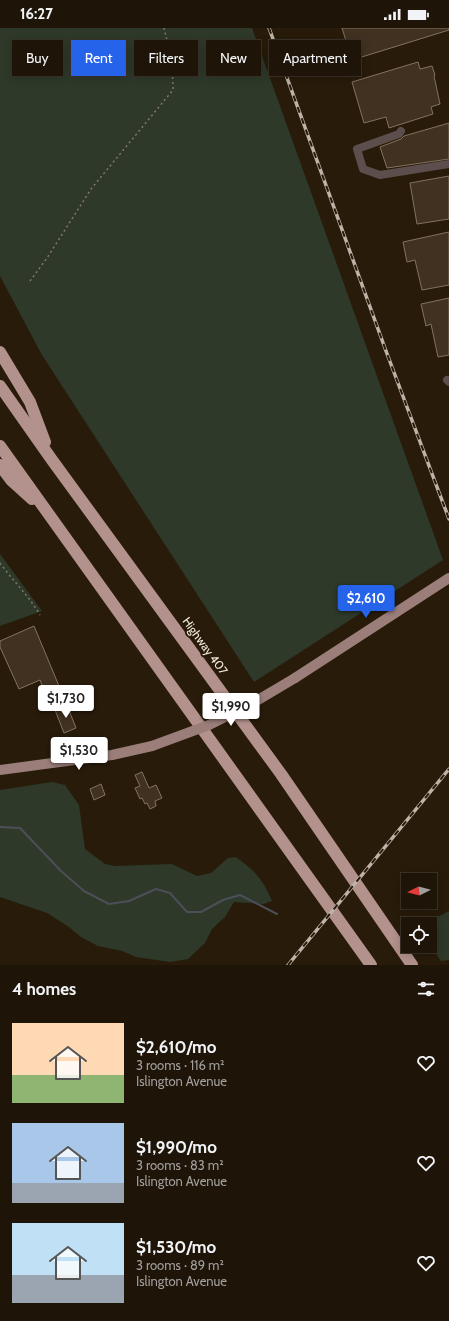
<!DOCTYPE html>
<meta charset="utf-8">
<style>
:root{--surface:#1e1408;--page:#2b2116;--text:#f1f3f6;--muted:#a19e9c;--line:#3c3329;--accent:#2563eb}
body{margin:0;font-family:Cabin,sans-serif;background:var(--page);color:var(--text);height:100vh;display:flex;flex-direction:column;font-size:15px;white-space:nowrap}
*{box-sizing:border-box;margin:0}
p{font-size:13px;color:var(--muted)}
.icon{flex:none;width:22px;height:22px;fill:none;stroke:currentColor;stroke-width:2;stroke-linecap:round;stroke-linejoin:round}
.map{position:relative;height:937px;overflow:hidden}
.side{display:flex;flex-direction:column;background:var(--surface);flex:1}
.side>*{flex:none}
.guide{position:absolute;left:12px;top:12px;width:425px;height:36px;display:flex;gap:8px}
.needle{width:26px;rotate:264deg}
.tools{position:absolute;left:401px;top:845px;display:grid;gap:8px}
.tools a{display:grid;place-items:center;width:36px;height:36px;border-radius:0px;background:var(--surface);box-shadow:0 2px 10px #0003,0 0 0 1px var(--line);font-size:20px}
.price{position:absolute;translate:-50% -34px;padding:0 9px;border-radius:4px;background:#fff;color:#222;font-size:13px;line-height:26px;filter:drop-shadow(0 1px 2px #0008)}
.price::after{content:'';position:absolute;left:50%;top:24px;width:12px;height:9px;margin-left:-6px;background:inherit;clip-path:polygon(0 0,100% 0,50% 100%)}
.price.selected{background:var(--accent);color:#fff}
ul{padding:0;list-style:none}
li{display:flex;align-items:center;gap:12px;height:100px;padding:0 12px}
li span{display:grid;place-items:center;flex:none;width:112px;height:80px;border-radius:0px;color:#555}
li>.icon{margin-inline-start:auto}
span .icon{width:48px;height:48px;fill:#fffc;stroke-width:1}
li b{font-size:17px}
h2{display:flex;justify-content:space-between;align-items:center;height:48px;padding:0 12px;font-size:17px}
.pill{padding:0 14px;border-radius:0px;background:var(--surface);box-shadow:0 2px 10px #0003,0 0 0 1px var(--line);font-size:14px;line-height:36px}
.pill.selected{background:var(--accent);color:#fff}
.status{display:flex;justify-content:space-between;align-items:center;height:28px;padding:0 20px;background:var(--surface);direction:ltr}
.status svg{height:11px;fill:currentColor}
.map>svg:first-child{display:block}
.green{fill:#2e392a}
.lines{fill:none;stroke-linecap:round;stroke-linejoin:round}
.stream{stroke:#4a4f58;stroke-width:2}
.building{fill:#413121;stroke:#857260}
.path{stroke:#84786a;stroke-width:1.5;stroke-dasharray:2 3;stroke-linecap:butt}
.minor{stroke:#5c4e4c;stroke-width:8}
.major{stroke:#9b7e7a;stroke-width:10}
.highway{stroke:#b3918c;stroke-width:12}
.rail-casing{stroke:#beb3a7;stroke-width:3.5}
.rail{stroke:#281b0a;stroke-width:2;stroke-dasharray:6;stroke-linecap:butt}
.major-bridge{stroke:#9b7e7a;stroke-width:10}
.labels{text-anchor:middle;stroke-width:4;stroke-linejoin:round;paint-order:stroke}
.street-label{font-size:12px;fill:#f5ebe0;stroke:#281b0a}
</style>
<div class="status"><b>16:27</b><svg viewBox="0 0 49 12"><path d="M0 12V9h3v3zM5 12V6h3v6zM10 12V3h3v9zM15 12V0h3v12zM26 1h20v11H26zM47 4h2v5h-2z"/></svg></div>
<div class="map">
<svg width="449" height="937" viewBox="0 0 449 937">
<rect width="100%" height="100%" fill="#281b0a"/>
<g class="green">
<polygon points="0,0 252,0 443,532 254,654 42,327 0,248"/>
<polygon points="0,526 42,583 0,598"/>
<path d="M52,754L65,757L79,777L85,821L105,836L115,838L172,836L197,848L211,845L228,830L236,829C255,843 263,851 272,873L263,876L234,874L225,889L212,901L205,915L188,931L170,934L136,929L122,923L98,918L81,909L69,899L47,885L0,869V762Z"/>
<polygon points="449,883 449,932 441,933 430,916 430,896 424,896"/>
</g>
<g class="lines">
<polyline class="stream" points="0,799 20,800 61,843 84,863 109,876 129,873 156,861 170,865 187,884 201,884 223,872 240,867 277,886"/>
</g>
<g class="building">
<polygon points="342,0 449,0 449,2 352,32"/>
<polygon points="418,34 420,41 432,38 435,47 434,48 440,76 431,79 433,86 389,100 386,89 364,95 352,54"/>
<polygon points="449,95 449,131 387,140 380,119 401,111 404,108"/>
<polygon points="449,148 449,191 417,196 410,155"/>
<polygon points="449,204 449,257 422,262 415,232 407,234 403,214"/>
<polygon points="449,270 449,327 438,329 431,296 426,298 421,276"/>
<polygon points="34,598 59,658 45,664 40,652 19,661 0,619 0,613"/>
<polygon points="67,677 76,700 64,705 55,682"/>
<polygon points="142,744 149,760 156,757 162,770 155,773 156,778 150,781 147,775 145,776 142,770 140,771 135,760 140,758 135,747"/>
<polygon points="101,756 105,767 94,772 90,761"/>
</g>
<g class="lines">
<g class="path">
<path d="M30,253L47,230L91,161L173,62C173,41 169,20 164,0"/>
<path d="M0,535C13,553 29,568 40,587"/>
</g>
<g class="minor">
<polyline points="401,103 399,106 357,121 363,141 380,147 449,136"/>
<polyline points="447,352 449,354"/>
</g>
<g class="major">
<polyline points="295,650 449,550"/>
<polyline points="0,742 112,727 152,718"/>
</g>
<g class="highway">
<polyline points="0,324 30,374 45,414"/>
<polyline points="0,358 52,432 281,746 412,937"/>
<polyline points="0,418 371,937"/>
<polyline points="0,437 11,452 32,471"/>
</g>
<g class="rail-casing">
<g id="rail">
<polyline points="269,0 386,323 449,491"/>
<polyline points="288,937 449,741"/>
</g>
</g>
<use href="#rail" class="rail"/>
<polyline class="major-bridge" points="152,718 209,697 253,675 295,650"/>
</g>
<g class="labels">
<g class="street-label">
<text transform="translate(205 618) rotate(54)" y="4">Highway 407</text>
</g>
</g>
</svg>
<div class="tools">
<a><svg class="needle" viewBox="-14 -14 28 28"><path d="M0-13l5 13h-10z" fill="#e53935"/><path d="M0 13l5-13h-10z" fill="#a19e9c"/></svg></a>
<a><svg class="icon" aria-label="locate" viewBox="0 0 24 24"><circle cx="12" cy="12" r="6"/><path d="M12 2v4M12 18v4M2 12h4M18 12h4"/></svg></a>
</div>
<b class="price selected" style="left:366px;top:591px">$2,610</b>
<b class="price" style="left:66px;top:691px">$1,730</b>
<b class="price" style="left:231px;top:699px">$1,990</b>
<b class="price" style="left:79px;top:743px">$1,530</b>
<div class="guide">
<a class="pill">Buy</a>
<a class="pill selected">Rent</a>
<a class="pill">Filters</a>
<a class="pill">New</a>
<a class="pill">Apartment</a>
</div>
</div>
<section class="side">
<h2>4 homes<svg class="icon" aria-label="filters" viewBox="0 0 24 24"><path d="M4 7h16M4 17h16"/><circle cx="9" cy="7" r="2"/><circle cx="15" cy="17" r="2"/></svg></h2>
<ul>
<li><span style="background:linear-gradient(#ffd9b3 65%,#8fb573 0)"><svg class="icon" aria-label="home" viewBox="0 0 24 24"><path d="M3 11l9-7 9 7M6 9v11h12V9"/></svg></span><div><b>$2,610/mo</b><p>3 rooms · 116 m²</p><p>Islington Avenue</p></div><svg class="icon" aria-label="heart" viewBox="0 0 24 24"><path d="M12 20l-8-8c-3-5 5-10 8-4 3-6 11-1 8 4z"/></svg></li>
<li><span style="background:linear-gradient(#a9c7e8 75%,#9aa5b1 0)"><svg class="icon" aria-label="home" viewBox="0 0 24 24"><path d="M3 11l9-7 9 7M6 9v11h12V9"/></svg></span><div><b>$1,990/mo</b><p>3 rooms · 83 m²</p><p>Islington Avenue</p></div><svg class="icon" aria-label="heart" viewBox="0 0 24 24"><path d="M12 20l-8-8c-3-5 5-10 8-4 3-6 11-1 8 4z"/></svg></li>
<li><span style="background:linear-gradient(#bfe0f5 65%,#9aa5b1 0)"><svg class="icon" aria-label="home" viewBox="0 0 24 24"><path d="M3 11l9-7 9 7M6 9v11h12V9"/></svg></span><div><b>$1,530/mo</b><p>3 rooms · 89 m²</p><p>Islington Avenue</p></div><svg class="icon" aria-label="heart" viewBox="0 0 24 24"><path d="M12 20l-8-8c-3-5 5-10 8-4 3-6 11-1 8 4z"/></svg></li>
</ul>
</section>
